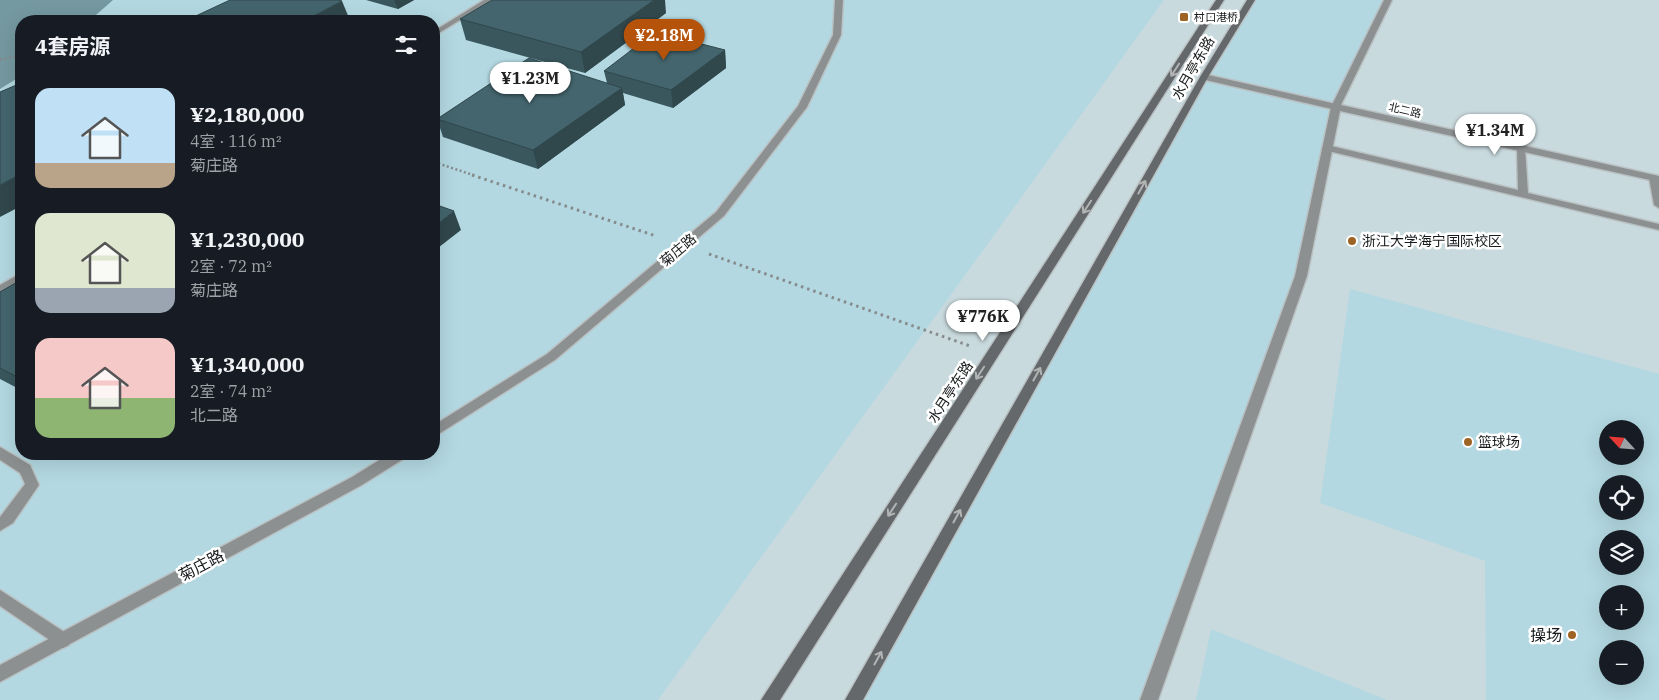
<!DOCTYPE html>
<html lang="zh">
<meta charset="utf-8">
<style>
:root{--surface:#171b24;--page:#20242c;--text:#f1f3f6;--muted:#9ea1a6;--accent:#b45309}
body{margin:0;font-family:"IBM Plex Serif","Noto Sans SC",serif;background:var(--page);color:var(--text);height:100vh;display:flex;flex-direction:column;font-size:19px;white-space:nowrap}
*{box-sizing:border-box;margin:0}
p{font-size:16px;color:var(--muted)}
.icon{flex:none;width:28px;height:28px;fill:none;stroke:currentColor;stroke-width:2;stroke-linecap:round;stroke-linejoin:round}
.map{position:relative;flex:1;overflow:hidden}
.details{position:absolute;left:15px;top:15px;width:425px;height:445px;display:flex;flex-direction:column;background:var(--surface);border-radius:20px;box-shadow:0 5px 20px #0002}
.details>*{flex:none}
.needle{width:32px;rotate:296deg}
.buttons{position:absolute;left:1599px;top:420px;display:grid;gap:10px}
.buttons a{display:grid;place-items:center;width:45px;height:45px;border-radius:50%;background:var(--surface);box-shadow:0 5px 20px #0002;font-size:25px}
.price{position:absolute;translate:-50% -42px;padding:0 11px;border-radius:18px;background:#fff;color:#222;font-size:16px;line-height:32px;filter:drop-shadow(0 1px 2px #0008)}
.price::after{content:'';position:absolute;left:50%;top:30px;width:15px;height:11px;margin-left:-8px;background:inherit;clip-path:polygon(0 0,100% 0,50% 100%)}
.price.active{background:var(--accent);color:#fff}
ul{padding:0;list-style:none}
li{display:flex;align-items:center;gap:15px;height:125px;padding:0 20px}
li span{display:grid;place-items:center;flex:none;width:140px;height:100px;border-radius:15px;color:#555}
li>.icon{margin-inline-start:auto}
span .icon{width:60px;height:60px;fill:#fffc;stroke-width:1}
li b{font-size:21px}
h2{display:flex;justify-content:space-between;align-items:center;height:60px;padding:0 20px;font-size:21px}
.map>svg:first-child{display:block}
.built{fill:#c9dade;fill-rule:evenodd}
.green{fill:#b3d8e1;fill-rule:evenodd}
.water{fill:#7599a1}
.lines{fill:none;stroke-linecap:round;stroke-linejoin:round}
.service-casing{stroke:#bac1c3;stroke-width:3}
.minor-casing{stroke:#bac1c3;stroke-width:3}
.secondary-casing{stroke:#bac1c3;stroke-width:3}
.path-far1{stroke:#868c8d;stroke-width:2.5;stroke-dasharray:2 2.5;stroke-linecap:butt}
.path{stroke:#868c8d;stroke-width:3;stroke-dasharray:2.5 4;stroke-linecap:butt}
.service{fill:#8d9091;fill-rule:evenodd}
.minor{fill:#8d9091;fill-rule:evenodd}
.secondary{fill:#64686a;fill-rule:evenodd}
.wall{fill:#3a575e}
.shaded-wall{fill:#30474c}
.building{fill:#44656d;stroke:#30474c}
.oneway{stroke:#b2b4b4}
.poi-dot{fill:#9e6424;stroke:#fff;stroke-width:2}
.labels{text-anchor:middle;stroke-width:5;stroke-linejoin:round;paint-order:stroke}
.far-poi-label{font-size:11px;fill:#181b1c;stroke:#fff;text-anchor:start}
.far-street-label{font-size:11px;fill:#181b1c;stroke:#fff}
.street-label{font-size:14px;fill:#181b1c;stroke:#fff}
.poi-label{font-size:14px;fill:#181b1c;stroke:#fff;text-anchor:start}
.near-street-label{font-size:16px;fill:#181b1c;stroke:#fff}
.near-poi-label{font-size:16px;fill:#181b1c;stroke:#fff;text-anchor:end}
</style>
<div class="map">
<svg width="1659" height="700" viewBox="0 0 1659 700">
<rect width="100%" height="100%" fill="#dee6e8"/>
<path class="built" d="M0,0H1659V700H0ZM21,21H434V454H21ZM1608,429H1635V456H1608ZM1608,484H1635V511H1608ZM1608,539H1635V566H1608ZM1608,594H1635V621H1608ZM1608,649H1635V676H1608Z"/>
<g class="green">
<path d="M0,0H1164L658,700H0ZM168,2L149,21H434V454H21V21H148Z"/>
<polygon points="1255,0 1388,0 1336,107 1301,276 1149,700 844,700 1204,77"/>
<path d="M1350,289L1659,374V700H1486L1485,561L1320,503ZM1608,429H1635V456H1608ZM1608,484H1635V511H1608ZM1608,539H1635V566H1608ZM1608,594H1635V621H1608ZM1608,649H1635V676H1608Z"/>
<polygon points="1211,629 1387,700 1196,700"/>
</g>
<polygon class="water" points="0,0 113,0 89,21 21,21 21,76 0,89"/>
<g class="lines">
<g class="service-casing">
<g id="service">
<polygon points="484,0 493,0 434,36 434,31"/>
<polygon points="1204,74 1336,104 1341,107 1336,110 1201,79 1200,77"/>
<polygon points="1327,145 1518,190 1517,150 1522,147 1525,148 1528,193 1659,224 1659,230 1324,150 1322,148"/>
<polygon points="1654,175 1659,178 1659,208 1654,205 1649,178"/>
<polygon points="21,273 21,282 0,294 0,285"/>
<polygon points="0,447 30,465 39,485 13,523 0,531 0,517 25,484 20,473 0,460"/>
<polygon points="0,590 69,635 71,640 69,645 63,648 57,645 0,606"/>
</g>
</g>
<g class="minor-casing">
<g id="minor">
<polygon points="835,0 843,0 841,35 807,107 724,216 555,360 434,437 434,425 547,354 716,212 798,106 833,35"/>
<polygon points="1384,0 1392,0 1341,105 1659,176 1659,182 1340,111 1307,276 1158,700 1140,700 1295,276 1331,107"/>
<polygon points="389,454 407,454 405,458 362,485 0,682 0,665 352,477"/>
</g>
</g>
<g class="secondary-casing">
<g id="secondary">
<polygon points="1216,0 1224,0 780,700 761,700"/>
<polygon points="1247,0 1255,0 1208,77 863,700 845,700 1200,77"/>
</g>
</g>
<g class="path-far1">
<polyline points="0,60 21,55"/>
<polyline points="434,162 476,176"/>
</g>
<g class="path">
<polyline points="472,175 656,236"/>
<polyline points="709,254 970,346"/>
</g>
<use href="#service" class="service"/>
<use href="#minor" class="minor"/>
<use href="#secondary" class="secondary"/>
</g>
<g class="wall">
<polygon points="366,0 414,0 398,9"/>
<polygon points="666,13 585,73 466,40 460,19"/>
<polygon points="725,50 726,68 673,108 623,93 625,105 538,169 443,137 437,119 607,83 604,71"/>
<polygon points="21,280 21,390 0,379 0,292"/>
</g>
<g class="shaded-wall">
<polygon points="394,0 414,0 398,9"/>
<polygon points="654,0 665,0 666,13 585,73 581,52"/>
<polygon points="342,1 349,18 343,21 304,21"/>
<polygon points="725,50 726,68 673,108 671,90"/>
<polygon points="622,88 625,105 538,169 533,150"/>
<polygon points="21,174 21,206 0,217 0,185"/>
<polygon points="454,211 461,230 434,251 434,227"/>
</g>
<g class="building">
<polygon points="230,0 337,0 342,1 304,21 185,21"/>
<polygon points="492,0 654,0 581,52 460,19"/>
<polygon points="655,32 725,50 671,90 604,71"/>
<polygon points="529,58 622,88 533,150 437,119"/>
<polygon points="21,83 21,174 0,185 0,92"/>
<polygon points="434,204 454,211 434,227"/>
<polygon points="21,280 21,379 0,368 0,292"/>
</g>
<defs><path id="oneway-shaft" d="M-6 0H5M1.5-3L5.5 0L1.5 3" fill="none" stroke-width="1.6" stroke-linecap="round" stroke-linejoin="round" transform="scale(1.25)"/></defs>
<g class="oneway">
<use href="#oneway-shaft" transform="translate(1175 70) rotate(123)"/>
<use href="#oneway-shaft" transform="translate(1142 187) rotate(-61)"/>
<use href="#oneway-shaft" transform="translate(1087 207) rotate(123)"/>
<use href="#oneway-shaft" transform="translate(980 373) rotate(123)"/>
<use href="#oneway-shaft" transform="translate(1037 374) rotate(-61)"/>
<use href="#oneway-shaft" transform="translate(892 510) rotate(123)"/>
<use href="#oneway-shaft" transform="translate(957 516) rotate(-61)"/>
<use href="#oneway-shaft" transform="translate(878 658) rotate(-61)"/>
</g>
<g class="poi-dot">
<rect x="1179" y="12" width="10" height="10" rx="2.5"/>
<circle cx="1352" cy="241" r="5"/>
<circle cx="1468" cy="442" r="5"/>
<circle cx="1572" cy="635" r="5"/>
</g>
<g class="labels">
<g class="far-poi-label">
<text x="1194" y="21">村口港桥</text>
</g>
<g class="far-street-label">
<text transform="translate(1405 110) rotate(13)" y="4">北二路</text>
</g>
<g class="street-label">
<text transform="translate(1193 68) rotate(-60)" y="5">水月亭东路</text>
<text transform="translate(678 250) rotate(-40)" y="5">菊庄路</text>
<text transform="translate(950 392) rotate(-57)" y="5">水月亭东路</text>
</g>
<g class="poi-label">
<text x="1362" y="246">浙江大学海宁国际校区</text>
<text x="1478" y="447">篮球场</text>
</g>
<g class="near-street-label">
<text transform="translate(201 565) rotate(-28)" y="6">菊庄路</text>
</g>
<g class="near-poi-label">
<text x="1562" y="641">操场</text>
</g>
</g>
</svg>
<div class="buttons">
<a><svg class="needle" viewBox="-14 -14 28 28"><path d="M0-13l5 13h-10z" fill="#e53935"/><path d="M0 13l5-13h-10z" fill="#9ea1a6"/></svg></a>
<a><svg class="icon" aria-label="locate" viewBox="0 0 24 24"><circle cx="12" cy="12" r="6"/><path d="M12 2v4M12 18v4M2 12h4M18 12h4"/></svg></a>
<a><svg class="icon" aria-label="layers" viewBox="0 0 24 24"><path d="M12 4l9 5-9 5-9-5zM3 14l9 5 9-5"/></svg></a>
<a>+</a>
<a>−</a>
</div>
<b class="price active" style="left:664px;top:61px">¥2.18M</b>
<b class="price" style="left:530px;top:104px">¥1.23M</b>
<b class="price" style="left:1495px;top:156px">¥1.34M</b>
<b class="price" style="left:983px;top:342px">¥776K</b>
<section class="details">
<h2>4套房源<svg class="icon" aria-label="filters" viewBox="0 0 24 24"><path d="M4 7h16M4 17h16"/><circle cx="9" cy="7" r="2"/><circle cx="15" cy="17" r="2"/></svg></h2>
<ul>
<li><span style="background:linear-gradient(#bfe0f5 75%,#b9a48a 0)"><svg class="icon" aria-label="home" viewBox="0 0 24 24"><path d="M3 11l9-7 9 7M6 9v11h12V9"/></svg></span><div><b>¥2,180,000</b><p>4室 · 116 m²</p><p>菊庄路</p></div></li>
<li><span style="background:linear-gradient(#dfe7d0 75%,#9aa5b1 0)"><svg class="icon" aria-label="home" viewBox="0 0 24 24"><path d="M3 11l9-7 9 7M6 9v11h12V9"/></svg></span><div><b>¥1,230,000</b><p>2室 · 72 m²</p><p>菊庄路</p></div></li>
<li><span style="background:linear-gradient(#f6c9c9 60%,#8fb573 0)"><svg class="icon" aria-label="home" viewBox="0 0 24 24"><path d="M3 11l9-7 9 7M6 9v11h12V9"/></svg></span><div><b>¥1,340,000</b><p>2室 · 74 m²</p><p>北二路</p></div></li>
</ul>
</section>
</div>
